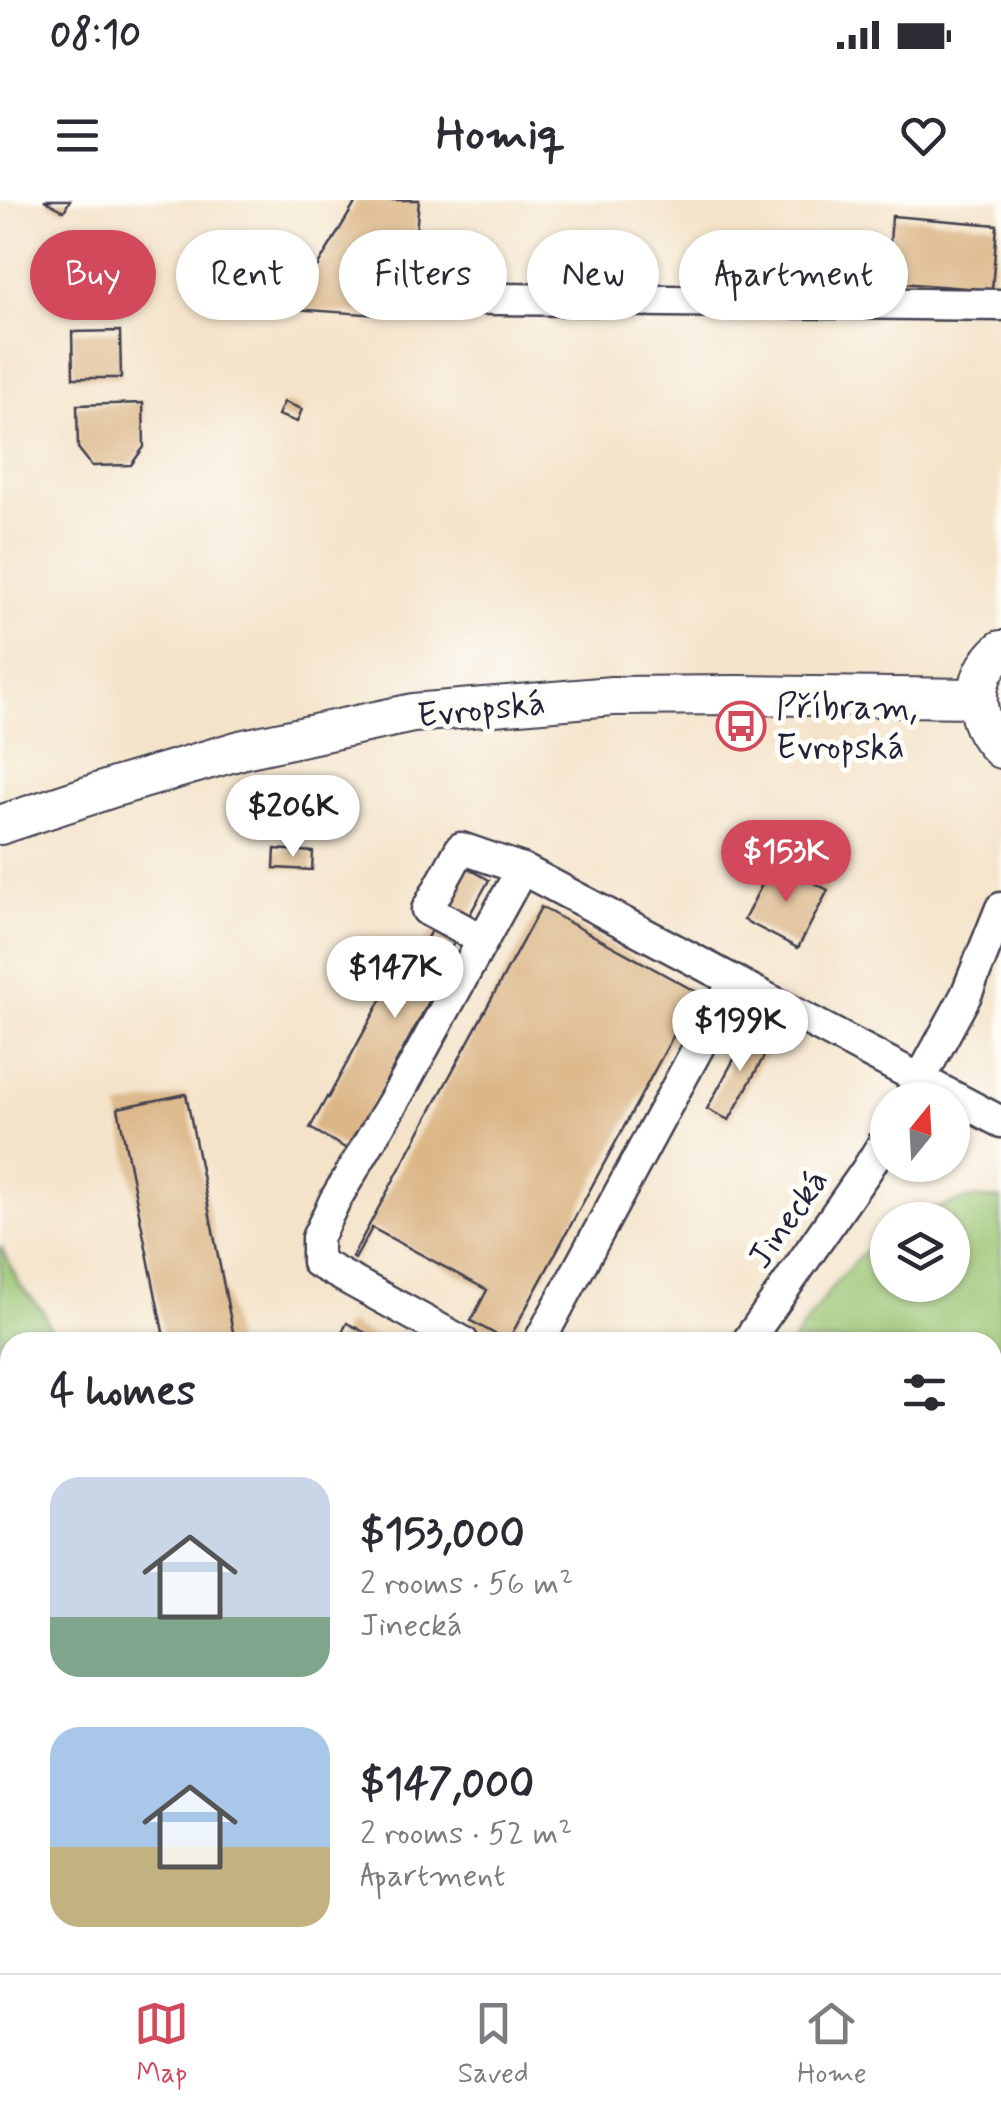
<!DOCTYPE html>
<meta charset="utf-8">
<style>
:root{--surface:#fff;--page:#f2f2f3;--text:#2b2b33;--muted:#7c7c81;--line:#e1e1e2;--accent:#d1495b}
body{margin:0;font-family:Mynerve,sans-serif;background:var(--page);color:var(--text);height:100vh;display:flex;flex-direction:column;font-size:38px;white-space:nowrap}
*{box-sizing:border-box;margin:0}
p{font-size:32px;color:var(--muted)}
.icon{flex:none;width:55px;height:55px;fill:none;stroke:currentColor;stroke-width:2;stroke-linecap:round;stroke-linejoin:round}
.map{position:relative;flex:1;overflow:hidden}
.side{position:absolute;left:0px;top:1132px;width:1002px;height:642px;display:flex;flex-direction:column;background:var(--surface);border-radius:30px 30px 0 0;box-shadow:0 2px 8px #0004}
.side>*{flex:none}
.hud{position:absolute;left:30px;top:30px;width:942px;height:90px;display:flex;gap:20px}
.needle{width:65px;rotate:18deg}
.controls{position:absolute;left:870px;top:882px;display:grid;gap:20px}
.controls a{display:grid;place-items:center;width:100px;height:100px;border-radius:50%;background:var(--surface);box-shadow:0 2px 8px #0004;font-size:50px}
.price{position:absolute;translate:-50% -85px;padding:0 22px;border-radius:35px;background:#fff;color:#222;font-size:32px;line-height:65px;filter:drop-shadow(0 2px 5px #0008)}
.price::after{content:'';position:absolute;left:50%;top:60px;width:30px;height:22px;margin-left:-15px;background:inherit;clip-path:polygon(0 0,100% 0,50% 100%)}
.price.on{background:var(--accent);color:#fff}
ul{padding:0;list-style:none}
li{display:flex;align-items:center;gap:30px;height:250px;padding:0 50px}
li span{display:grid;place-items:center;flex:none;width:280px;height:200px;border-radius:30px;color:#555}
li>.icon{margin-inline-start:auto}
span .icon{width:120px;height:120px;fill:#fffc;stroke-width:1}
li b{font-size:42px}
h2{display:flex;justify-content:space-between;align-items:center;height:120px;padding:0 50px;font-size:42px}
.tag{padding:0 35px;border-radius:45px;background:var(--surface);box-shadow:0 2px 8px #0004;font-size:35px;line-height:90px}
.tag.on{background:var(--accent);color:#fff}
.status{display:flex;justify-content:space-between;align-items:center;height:70px;padding:0 50px;background:var(--surface);direction:ltr}
.status svg{height:28px;fill:currentColor}
header{display:flex;justify-content:space-between;align-items:center;height:130px;padding:0 50px;background:var(--surface);font-size:45px;font-weight:700}
.tabs{display:flex;justify-content:space-around;align-items:center;height:140px;border-top:2px solid var(--line);background:var(--surface);font-size:28px;color:var(--muted)}
.tabs a{display:grid;justify-items:center;gap:5px}
.tabs .on{color:var(--accent)}
.map>svg:first-child{display:block}
.green{fill:#98c36f;stroke:#5d7255;stroke-width:2.5}
.forest{fill:#7aa962;stroke:#4e664e;stroke-width:2.5}
.building{fill:#dbb686}
.lines{fill:none;stroke-linecap:round;stroke-linejoin:round}
.minor-casing{stroke:#423f50;stroke-width:35}
.major-casing{stroke:#423f50;stroke-width:42}
.minor{stroke:#fff;stroke-width:30}
.major{stroke:#fff;stroke-width:38}
.labels{text-anchor:middle;stroke-width:10;stroke-linejoin:round;paint-order:stroke}
.poi-label{font-size:35px;fill:#22223b;stroke:#fdfcf7;text-anchor:start}
.street-label{font-size:35px;fill:#22223b;stroke:#fdfcf7}
</style>
<div class="status"><b>08:10</b><svg viewBox="0 0 49 12"><path d="M0 12V9h3v3zM5 12V6h3v6zM10 12V3h3v9zM15 12V0h3v12zM26 1h20v11H26zM47 4h2v5h-2z"/></svg></div>
<header><svg class="icon" aria-label="menu" viewBox="0 0 24 24"><path d="M4 6h16M4 12h16M4 18h16"/></svg>Homiq<svg class="icon" aria-label="heart" viewBox="0 0 24 24"><path d="M12 20l-8-8c-3-5 5-10 8-4 3-6 11-1 8 4z"/></svg></header>
<div class="map">
<svg width="1001" height="1773" viewBox="0 0 1001 1773">
<rect width="100%" height="100%" fill="#fdfcf7"/>
<filter id="ink" filterUnits="userSpaceOnUse"><feTurbulence type="fractalNoise" baseFrequency=".01" numOctaves="2"/><feDisplacementMap in="SourceGraphic" scale="20" xChannelSelector="R" yChannelSelector="G"/><feConvolveMatrix kernelMatrix="1 2 1 2 8 2 1 2 1" color-interpolation-filters="sRGB"/></filter>
<filter id="wash" filterUnits="userSpaceOnUse"><feTurbulence type="fractalNoise" baseFrequency=".0048" numOctaves="4" result="noise"/><feDisplacementMap in="SourceGraphic" scale="40" xChannelSelector="R" yChannelSelector="G"/><feGaussianBlur stdDeviation="2.25" result="paint"/><feColorMatrix in="noise" values="0 0 0 0 0 0 0 0 0 0 0 0 0 0 0 0 0 1.4 0 .05"/><feComposite in="paint" operator="in"/></filter>
<g filter="url(#wash)">
<rect width="100%" height="100%" fill="#f4e3c9"/>
<g class="green">
<polygon points="971,998 1001,999 1001,1445 993,1458 992,1142 792,1142 835,1083 887,1028 888,1085 952,1085 952,1020 898,1020"/>
<polygon points="0,1045 20,1085 43,1111 55,1142 10,1142 10,1702 0,1708"/>
<polygon points="1001,1457 1001,1533 993,1529 993,1474"/>
<polygon points="992,1536 1001,1536 1001,1773 591,1773 591,1765 992,1765"/>
</g>
<polygon class="forest" points="51,1765 543,1765 543,1773 39,1773"/>
<g id="blocks">
<g class="building">
<polygon points="44,0 70,0 64,11"/>
<polygon points="357,0 419,0 408,117 292,109"/>
<polygon points="892,16 997,25 992,90 887,82"/>
<polygon points="120,131 121,178 73,178 72,132"/>
<polygon points="284,202 302,209 297,222 278,215"/>
<polygon points="143,203 144,247 131,265 92,266 78,248 77,205"/>
<polygon points="275,649 313,652 312,670 274,668"/>
<polygon points="773,663 828,690 798,748 744,720"/>
<polygon points="466,667 489,680 436,775 441,779 349,950 310,928 327,897 328,898 404,758 413,763"/>
<polygon points="541,707 700,794 680,830 677,829 508,1141 471,1121 487,1090 372,1028 355,1059 352,1057"/>
<polygon points="751,828 773,840 729,920 707,909"/>
<polygon points="186,894 235,1142 165,1142 118,908"/>
<polygon points="347,1123 383,1142 337,1142"/>
</g>
</g>
</g>
<g filter="url(#ink)">
<use href="#blocks" fill-opacity="0" stroke="#423f50" stroke-width="2.5"/>
<g class="lines">
<g class="minor-casing">
<g id="minor">
<polyline points="424,98 1001,105"/>
<polyline points="483,740 427,710 461,648 522,669"/>
<polyline points="909,900 966,795 1001,708"/>
<polyline points="463,1142 317,1062 317,1038 335,1000 402,887 522,669 1001,922"/>
<polyline points="539,1142 733,783"/>
<polyline points="747,1142 866,971 888,936"/>
<polyline points="567,1765 567,1773"/>
<polyline points="10,1773 22,1765"/>
</g>
</g>
<g class="major-casing">
<g id="major">
<path d="M1001,450C969,478 971,520 1001,549"/>
<polyline points="0,625 115,587 244,549 413,513 612,496 738,495 977,498"/>
</g>
</g>
<use href="#minor" class="minor"/>
<use href="#major" class="major"/>
</g>
</g>
<defs>
<g id="bus-ring" transform="scale(2.5)"><circle r="9.5" fill="#fdfcf7" stroke="#d1495b" stroke-width="1.5"/><path d="M-5-6H5V4H4V6H2V4H-2V6H-4V4H-5ZM-3.5-4V0h7V-4ZM-3.5 1.2v1.5H-2V1.2ZM2 1.2v1.5H3.5V1.2Z" fill="#d1495b"/></g>
</defs>
<g fill-rule="evenodd">
<use href="#bus-ring" x="741" y="526"/>
</g>
<g class="labels">
<g class="poi-label">
<text x="776" y="518">Příbram,<tspan x="776" dy="40">Evropská</tspan></text>
</g>
<g class="street-label">
<text transform="translate(481 508) rotate(-6)" y="12">Evropská</text>
<text transform="translate(787 1018) rotate(-55)" y="12">Jinecká</text>
</g>
</g>
</svg>
<div class="controls">
<a><svg class="needle" viewBox="-14 -14 28 28"><path d="M0-13l5 13h-10z" fill="#e53935"/><path d="M0 13l5-13h-10z" fill="#7c7c81"/></svg></a>
<a><svg class="icon" aria-label="layers" viewBox="0 0 24 24"><path d="M12 4l9 5-9 5-9-5zM3 14l9 5 9-5"/></svg></a>
</div>
<b class="price" style="left:293px;top:660px">$206K</b>
<b class="price on" style="left:786px;top:705px">$153K</b>
<b class="price" style="left:395px;top:821px">$147K</b>
<b class="price" style="left:740px;top:874px">$199K</b>
<div class="hud">
<a class="tag on">Buy</a>
<a class="tag">Rent</a>
<a class="tag">Filters</a>
<a class="tag">New</a>
<a class="tag">Apartment</a>
</div>
<section class="side">
<h2>4 homes<svg class="icon" aria-label="filters" viewBox="0 0 24 24"><path d="M4 7h16M4 17h16"/><circle cx="9" cy="7" r="2"/><circle cx="15" cy="17" r="2"/></svg></h2>
<ul>
<li><span style="background:linear-gradient(#c9d6e8 70%,#7fa58c 0)"><svg class="icon" aria-label="home" viewBox="0 0 24 24"><path d="M3 11l9-7 9 7M6 9v11h12V9"/></svg></span><div><b>$153,000</b><p>2 rooms · 56 m²</p><p>Jinecká</p></div></li>
<li><span style="background:linear-gradient(#a9c7e8 60%,#c2b280 0)"><svg class="icon" aria-label="home" viewBox="0 0 24 24"><path d="M3 11l9-7 9 7M6 9v11h12V9"/></svg></span><div><b>$147,000</b><p>2 rooms · 52 m²</p><p>Apartment</p></div></li>
</ul>
</section>
</div>
<nav class="tabs">
<a class="on"><svg class="icon" aria-label="map" viewBox="0 0 24 24"><path d="M3 6l6-2 6 2 6-2v14l-6 2-6-2-6 2zM9 4v14M15 6v14"/></svg>Map</a>
<a><svg class="icon" aria-label="saved" viewBox="0 0 24 24"><path d="M7 4h10v16l-5-4-5 4z"/></svg>Saved</a>
<a><svg class="icon" aria-label="home" viewBox="0 0 24 24"><path d="M3 11l9-7 9 7M6 9v11h12V9"/></svg>Home</a>
</nav>
